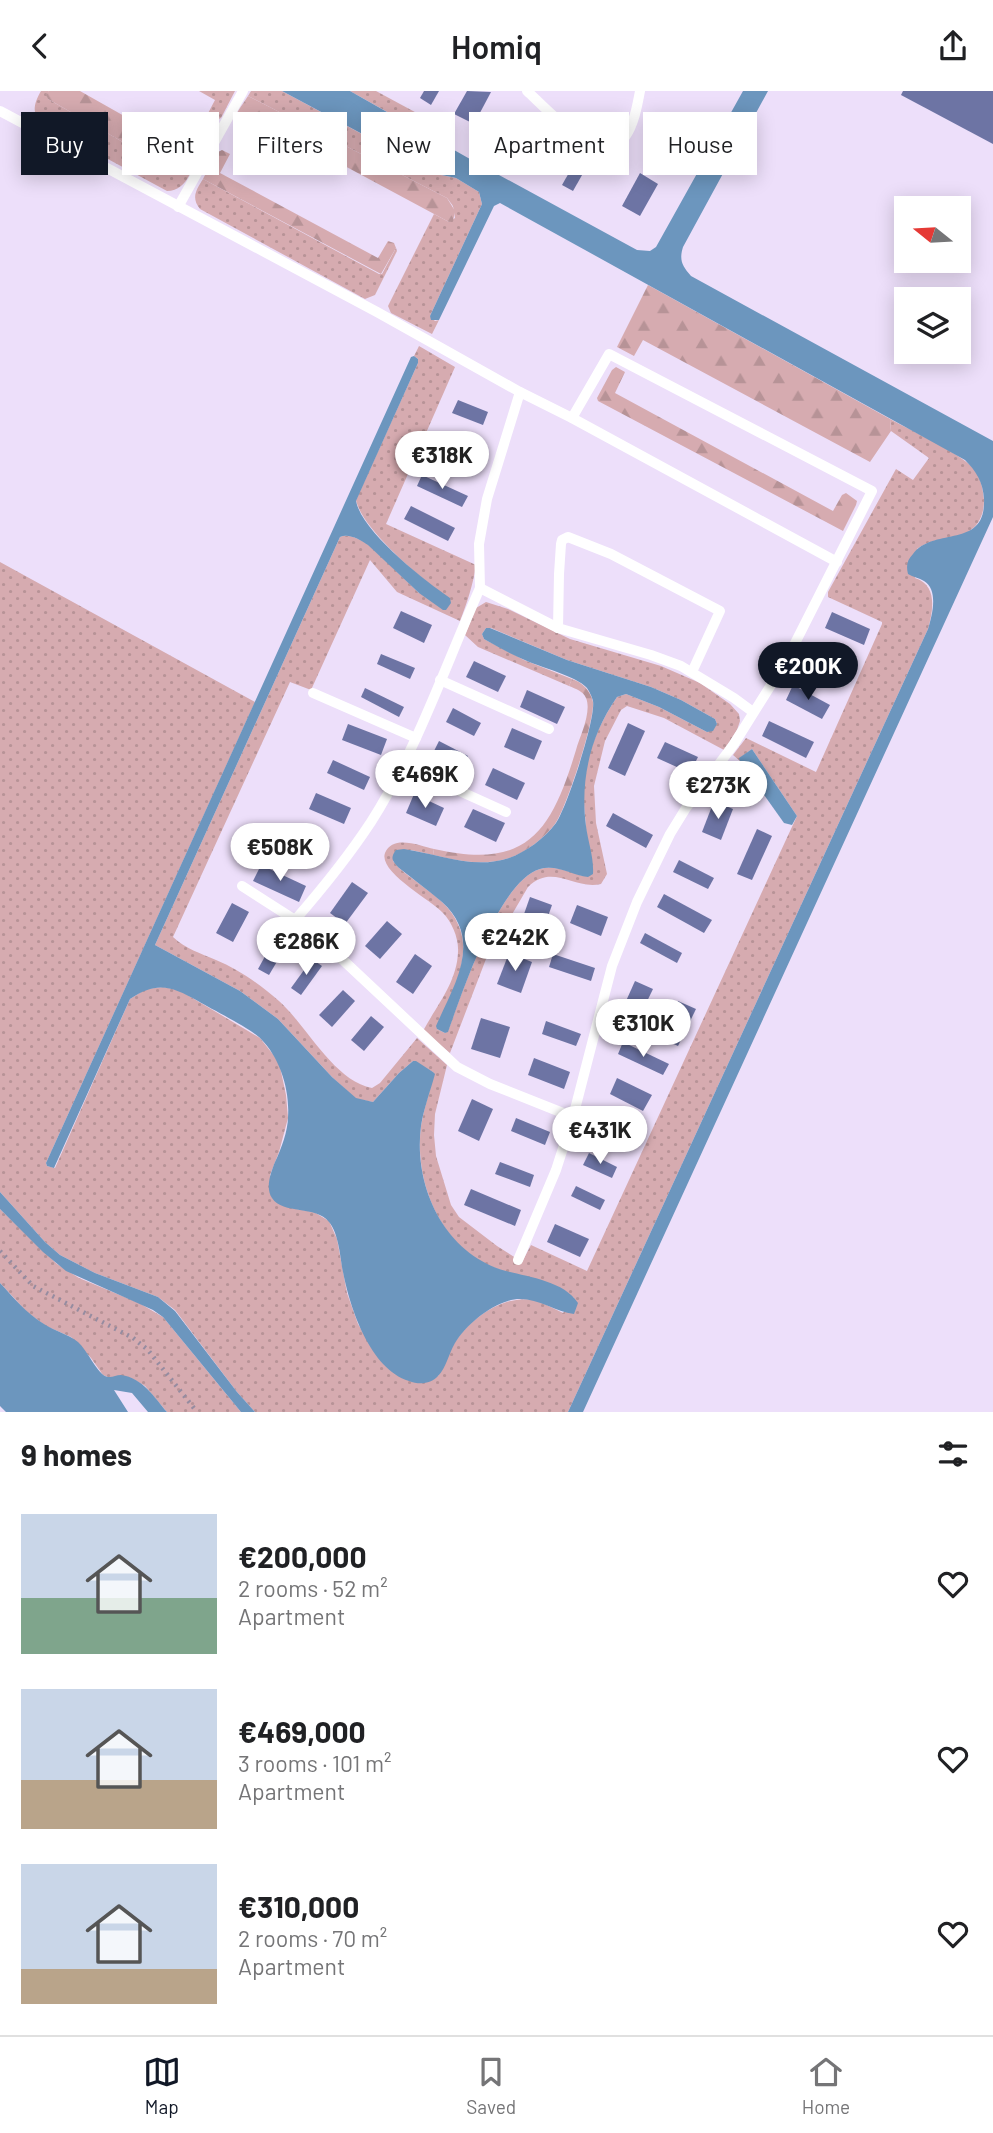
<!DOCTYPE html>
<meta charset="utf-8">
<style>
:root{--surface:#fff;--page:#f6f6f6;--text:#202124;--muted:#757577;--line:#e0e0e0;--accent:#111827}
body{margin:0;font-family:Barlow,sans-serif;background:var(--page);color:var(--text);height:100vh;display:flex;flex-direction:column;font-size:26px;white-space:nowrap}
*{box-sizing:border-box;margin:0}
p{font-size:23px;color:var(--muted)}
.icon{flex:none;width:38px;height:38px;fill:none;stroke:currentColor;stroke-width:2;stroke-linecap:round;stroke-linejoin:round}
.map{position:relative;height:1321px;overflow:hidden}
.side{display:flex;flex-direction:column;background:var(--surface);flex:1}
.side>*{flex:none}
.guide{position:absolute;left:21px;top:21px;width:952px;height:63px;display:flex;gap:14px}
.needle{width:46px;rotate:288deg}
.fabs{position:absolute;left:894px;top:105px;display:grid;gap:14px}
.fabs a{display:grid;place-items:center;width:77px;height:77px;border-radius:0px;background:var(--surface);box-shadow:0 4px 18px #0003;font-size:35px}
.price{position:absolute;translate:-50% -60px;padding:0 16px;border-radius:24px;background:#fff;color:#222;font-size:23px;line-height:46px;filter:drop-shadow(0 2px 4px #0008)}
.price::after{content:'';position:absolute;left:50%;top:42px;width:21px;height:16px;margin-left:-10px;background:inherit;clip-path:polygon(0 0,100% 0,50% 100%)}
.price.active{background:var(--accent);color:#fff}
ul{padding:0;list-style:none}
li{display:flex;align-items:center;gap:21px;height:175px;padding:0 21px}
li span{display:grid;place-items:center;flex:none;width:196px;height:140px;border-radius:0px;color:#555}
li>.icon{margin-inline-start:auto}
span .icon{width:84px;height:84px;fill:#fffc;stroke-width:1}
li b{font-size:30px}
h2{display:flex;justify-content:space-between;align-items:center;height:84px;padding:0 21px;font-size:30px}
.tag{padding:0 24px;border-radius:0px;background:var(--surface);box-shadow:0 4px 18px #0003;font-size:24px;line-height:63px}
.tag.active{background:var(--accent);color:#fff}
header{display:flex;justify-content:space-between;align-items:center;height:91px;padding:0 21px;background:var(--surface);font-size:32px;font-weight:600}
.dock{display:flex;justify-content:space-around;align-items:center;height:98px;border-top:2px solid var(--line);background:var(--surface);font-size:19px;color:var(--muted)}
.dock a{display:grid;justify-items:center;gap:4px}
.dock .active{color:var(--accent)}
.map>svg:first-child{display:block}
.grass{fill:url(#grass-dots)}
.forest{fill:url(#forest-firs)}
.water{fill:#6c96be}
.building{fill:#6d74a4}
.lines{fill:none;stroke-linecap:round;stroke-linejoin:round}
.path{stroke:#968ca0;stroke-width:4.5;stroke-dasharray:2 5;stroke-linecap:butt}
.lane{stroke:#fff;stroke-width:10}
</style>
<header><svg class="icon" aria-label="back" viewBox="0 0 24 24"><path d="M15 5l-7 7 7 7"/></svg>Homiq<svg class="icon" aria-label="share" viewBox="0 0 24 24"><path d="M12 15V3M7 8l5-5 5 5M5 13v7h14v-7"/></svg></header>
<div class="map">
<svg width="993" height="1321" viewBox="0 0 993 1321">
<defs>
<pattern id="grass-dots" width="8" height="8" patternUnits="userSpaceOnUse" patternTransform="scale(1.75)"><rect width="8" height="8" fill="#d6abb0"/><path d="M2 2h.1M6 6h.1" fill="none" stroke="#b79397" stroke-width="1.8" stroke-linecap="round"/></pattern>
<pattern id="forest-firs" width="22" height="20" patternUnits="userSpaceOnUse" patternTransform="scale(1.75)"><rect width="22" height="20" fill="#d6abb0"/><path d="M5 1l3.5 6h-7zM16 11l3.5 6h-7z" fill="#b79397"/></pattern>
</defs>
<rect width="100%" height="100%" fill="#eddffa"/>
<g class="grass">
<path d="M41,0H49L47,4L48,8L175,81L184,84L190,83C185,93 178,100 167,100L45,34C31,24 33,14 41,0Z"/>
<polygon points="199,0 235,0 221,27 214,30 205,28 215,9"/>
<polygon points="251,0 282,0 436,83 456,87 479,101 482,113 430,225 435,230 439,229 432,243 391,222 388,215 434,123 449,131 455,127 453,115 447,107 248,5"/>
<polygon points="350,0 376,0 437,33 430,45"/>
<path d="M203,88L379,183H382L396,157L397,160L375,204L365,208L200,118C191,107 196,99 203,88Z"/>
<path d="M419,255L455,276L386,433L476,474C473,494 467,512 460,530L397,501L370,469L311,599L290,591L173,846C186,858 200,862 216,869C238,878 261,894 279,910C307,935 334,990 372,997L380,992L417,947L447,974L435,1023L434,1044L436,1065L451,1114L459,1126L497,1155L522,1171L531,1154L587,1180L797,725L752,658L740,667V670L733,664L746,647L816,681L882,533V531L828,506V501L896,378L913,389L929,367L891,340L890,328C910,339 962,363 974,378C981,386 983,399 984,409C984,420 981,431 972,438C957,451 936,444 917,458L915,487C938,494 933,520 928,538L568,1321H255L237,1301L175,1219L158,1206L95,1182L60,1164L45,1151L0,1101V471L255,611L46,1072L47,1075L55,1077L130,908L146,898L163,896L179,899L260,947L279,971L286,1004L288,1027L279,1061L270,1084L296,1118L314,1121L329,1130L337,1148L347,1202L358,1233L374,1260L438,1285C444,1274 448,1261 455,1251C472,1226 507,1201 538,1210C546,1213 554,1218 563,1222L574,1207C549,1188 518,1187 490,1175C439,1153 414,1089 421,1035C424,1018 429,1001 434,984L433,981L413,970L399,982L373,1011L356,1008L332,986L278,928L240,900L155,854L340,446C349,442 360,449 368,453L419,502L426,490C406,474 361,434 356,409L418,272V268L414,265Z"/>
<path d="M486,511L508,518L570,548L661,575L700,592L730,613L739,623L740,630L737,639L724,659L664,627L627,615L621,619L605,650L594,695L596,732L607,783L601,793C573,799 553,772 528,796L486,868L450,962L423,940C437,914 457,891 458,861C459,848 452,831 443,822C431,809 378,781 385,762C393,743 420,755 434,758L433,764L411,759L393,770L399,777C413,789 429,799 442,811C483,850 455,896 437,938L445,942L448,940C462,902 499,790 540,778C554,774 570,781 583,785C584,769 587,752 586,736C585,720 582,703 584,687C588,659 601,629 617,606L626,603L659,616L707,641L717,633L715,628L681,609L651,596L567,569L491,537H486L482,543L484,548L524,569L572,588L569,595L478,556L465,544L476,517Z"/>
<polygon points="0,1118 57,1173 79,1187 139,1212 163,1226 241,1321 167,1321 145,1295 133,1288 122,1285 110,1287 103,1284 91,1267 71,1246 46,1235 27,1221 0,1192"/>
</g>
<g class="forest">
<polygon points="49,0 80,0 186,60 196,44 202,49 204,56 190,83 184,84 175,81 48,8 46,4"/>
<path d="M248,5L447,107L455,120L453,130L449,131L250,24L238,47C226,32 240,18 248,5Z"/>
<polygon points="222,59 230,63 220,82 378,167 388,150 394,152 396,157 381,183 203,88 216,62"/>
<polygon points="648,194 890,328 891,340 870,371 643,249 634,265 617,256"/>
<polygon points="616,276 625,281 615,302 833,420 842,404 846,402 857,410 856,414 843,440 598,310 597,307 612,279"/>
<path d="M572,588C582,591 591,600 593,611C595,629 566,718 555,733C544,747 528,760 512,766C486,776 459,770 433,764L434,758C527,779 551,742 576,659C580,645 592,621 586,607C583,600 576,598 569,595Z"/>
</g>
<g class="water">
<path d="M282,0H350L477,72L637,159L650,160L656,156L743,0H768L683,156C679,169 682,175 691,185L993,350V426L583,1321H568L928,538C932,525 939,499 924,490C919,487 913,486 908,483C906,475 907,469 913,463C934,435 986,459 984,408C983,391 976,380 965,369L500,112L494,115L439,229H431L430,225L482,113L479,101L456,87L437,83Z"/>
<path d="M414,265L418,268V272L356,410C362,441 424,489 450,507L451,512L446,519H443L419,502L368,454C360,449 349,442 340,446L155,854L240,900L278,928L332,986L356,1007L373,1011L399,982L413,970H416L433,981L435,983C430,1001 424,1017 421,1035C413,1096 445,1163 506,1180C528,1186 564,1190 578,1212L574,1223C552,1220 531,1202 508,1210C488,1216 466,1234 455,1252C449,1262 446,1277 438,1285C431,1293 419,1294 409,1290C370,1278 350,1217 343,1181C340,1166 339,1143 329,1131C316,1114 283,1124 272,1107C265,1097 271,1081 275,1071C281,1058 288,1040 288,1026C290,999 280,967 261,948C250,937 213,919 198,910C171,895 157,890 130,908L54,1077L47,1075L46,1072L411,266Z"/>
<path d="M486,537H490L567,569L651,596L681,609L715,628L717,633L713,640L707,641L659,616L626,603L617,606C590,645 580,689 586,735C588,751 594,766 593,783L588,786C572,784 556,773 540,778C499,790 462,902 448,941L445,942L437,938L436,935C454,894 484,849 442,811C428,799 413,788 399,777C392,770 390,767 396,759L404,758C439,763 473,779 509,767C526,761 545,747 556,732C567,716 596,628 593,610C592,606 589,599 586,596C577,586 541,576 527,570C512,564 498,556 484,548L482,543Z"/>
<polygon points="752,658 797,725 792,734 784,732 740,670 739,667"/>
<polygon points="0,1101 45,1151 60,1164 95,1182 158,1206 175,1220 237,1301 255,1321 241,1321 163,1226 153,1219 66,1180 43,1161 0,1118"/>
<path d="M0,1192C14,1207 26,1222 44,1233C55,1240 68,1243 78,1251C87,1259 96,1280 105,1285C111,1288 115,1284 121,1284C143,1287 154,1306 167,1321H148L132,1302L114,1299L128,1321H6L0,1315Z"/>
</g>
<g class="building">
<polygon points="424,0 439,0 431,14 420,7"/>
<polygon points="467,0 491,1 474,33 454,23"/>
<polygon points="903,0 993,0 993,53 901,4"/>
<polygon points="659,21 689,38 675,62 645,45"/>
<polygon points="531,29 546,38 526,71 512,63"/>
<polygon points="579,64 590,70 573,100 562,94"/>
<polygon points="640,82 658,93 640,125 622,115"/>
<polygon points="458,309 488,321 483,334 452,322"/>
<polygon points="438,351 471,366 467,375 434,360"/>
<polygon points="422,384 468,405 462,416 417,395"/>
<polygon points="411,415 455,437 448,450 404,428"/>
<polygon points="401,520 432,534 424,552 393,537"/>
<polygon points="832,521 870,538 864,554 825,537"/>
<polygon points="818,559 849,574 840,593 808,579"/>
<polygon points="381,563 415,577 410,588 377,573"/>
<polygon points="474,570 506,585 498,601 466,586"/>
<polygon points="793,594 830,614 822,628 786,609"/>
<polygon points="365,597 404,616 399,626 361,606"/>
<polygon points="527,599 565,616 557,633 520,616"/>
<polygon points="453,617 481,632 474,645 446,631"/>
<polygon points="769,630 814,651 806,667 762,645"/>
<polygon points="628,632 645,640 625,685 608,677"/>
<polygon points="348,633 387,648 381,664 342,649"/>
<polygon points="512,637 542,650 534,669 504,656"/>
<polygon points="439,650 468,665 458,685 429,670"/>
<polygon points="665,651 698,666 690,682 657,667"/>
<polygon points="333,669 370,686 364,699 327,682"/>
<polygon points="493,677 525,692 517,709 485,694"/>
<polygon points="316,702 351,717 344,733 309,718"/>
<polygon points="414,703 444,717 436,735 406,722"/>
<polygon points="714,710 733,718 721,749 702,741"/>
<polygon points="473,718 505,732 496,751 464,736"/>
<polygon points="613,722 653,744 646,757 606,735"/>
<polygon points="757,738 772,745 752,789 737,783"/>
<polygon points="280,739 321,756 315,772 273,755"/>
<polygon points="679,769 714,787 708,798 673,781"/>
<polygon points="261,774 306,795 299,811 253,790"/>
<polygon points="352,791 368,802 345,833 330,822"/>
<polygon points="664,803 712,829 704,842 657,816"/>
<polygon points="530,806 552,814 540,848 518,840"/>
<polygon points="232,812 249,821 233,851 216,842"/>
<polygon points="577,814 608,826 601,845 570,832"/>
<polygon points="387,830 402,843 380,868 365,855"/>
<polygon points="279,840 291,847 269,884 258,878"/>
<polygon points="645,842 682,862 677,872 640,852"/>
<polygon points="509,862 532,871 521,902 497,893"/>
<polygon points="415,863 432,875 413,903 396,891"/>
<polygon points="553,863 595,877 591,890 549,876"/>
<polygon points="312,868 322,875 301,904 291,897"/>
<polygon points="635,890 653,898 639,927 622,919"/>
<polygon points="343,899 355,910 332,936 319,924"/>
<polygon points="678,910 696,918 678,955 661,947"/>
<polygon points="371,925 384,936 364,960 351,949"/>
<polygon points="481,927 510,936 500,967 471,958"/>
<polygon points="546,930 581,943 576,955 542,943"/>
<polygon points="623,951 669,973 663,984 618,963"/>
<polygon points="534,967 570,981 564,998 528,984"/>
<polygon points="617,987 652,1004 643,1020 610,1003"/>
<polygon points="472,1008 493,1018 479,1050 458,1040"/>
<polygon points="598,1025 633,1043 628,1053 593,1036"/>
<polygon points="516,1027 550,1041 545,1054 511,1040"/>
<polygon points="589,1062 617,1076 612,1087 583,1074"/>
<polygon points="500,1071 534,1084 530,1096 495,1083"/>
<polygon points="576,1095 605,1109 600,1119 571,1105"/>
<polygon points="471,1098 521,1119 515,1135 464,1114"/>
<polygon points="555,1133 589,1148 580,1166 547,1151"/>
</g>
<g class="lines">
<polyline class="path" points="0,1160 33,1195 133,1247 148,1259 197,1321"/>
<g class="lane">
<path d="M527,0C545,16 600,79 625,46C634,33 637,16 640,0"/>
<polyline points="0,20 377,221 520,301 572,327 837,471"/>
<polyline points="178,116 243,0"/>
<polyline points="520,301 487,408 479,453 480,497 558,537 651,564 681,575 734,607 753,621"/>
<polyline points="558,537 559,483 561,453 562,449 568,446 611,463 720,520 692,581"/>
<polyline points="440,589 549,638"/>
<polyline points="313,602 416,647"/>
<polyline points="402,674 506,721"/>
<polyline points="242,795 295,829 344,870 457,976 490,993 573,1026"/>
<path d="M295,829C322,798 348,766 371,731C417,659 445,575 480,497"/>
<polyline points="518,1169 556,1079 573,1026 612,875 637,811 670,743 686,717 734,653 786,570 872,400 609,263 572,327"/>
</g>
</g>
</svg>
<div class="fabs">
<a><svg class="needle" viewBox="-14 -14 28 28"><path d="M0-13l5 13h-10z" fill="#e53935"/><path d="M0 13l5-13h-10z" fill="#757577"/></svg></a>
<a><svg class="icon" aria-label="layers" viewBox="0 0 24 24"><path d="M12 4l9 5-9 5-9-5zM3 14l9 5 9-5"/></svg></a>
</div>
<b class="price" style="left:442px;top:400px">€318K</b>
<b class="price active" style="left:808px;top:611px">€200K</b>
<b class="price" style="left:425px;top:719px">€469K</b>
<b class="price" style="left:718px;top:730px">€273K</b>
<b class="price" style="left:280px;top:792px">€508K</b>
<b class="price" style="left:515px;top:882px">€242K</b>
<b class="price" style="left:306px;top:886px">€286K</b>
<b class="price" style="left:643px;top:968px">€310K</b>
<b class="price" style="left:600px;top:1075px">€431K</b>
<div class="guide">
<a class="tag active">Buy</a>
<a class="tag">Rent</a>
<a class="tag">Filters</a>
<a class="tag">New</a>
<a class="tag">Apartment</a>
<a class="tag">House</a>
</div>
</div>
<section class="side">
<h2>9 homes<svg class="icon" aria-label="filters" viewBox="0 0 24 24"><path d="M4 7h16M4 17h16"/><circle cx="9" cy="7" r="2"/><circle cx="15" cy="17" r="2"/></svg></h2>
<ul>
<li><span style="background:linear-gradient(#c9d6e8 60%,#7fa58c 0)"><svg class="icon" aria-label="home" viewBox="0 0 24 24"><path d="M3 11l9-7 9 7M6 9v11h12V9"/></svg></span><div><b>€200,000</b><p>2 rooms · 52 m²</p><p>Apartment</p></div><svg class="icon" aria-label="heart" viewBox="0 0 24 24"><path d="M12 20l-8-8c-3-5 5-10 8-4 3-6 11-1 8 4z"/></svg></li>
<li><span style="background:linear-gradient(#c9d6e8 65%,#b9a48a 0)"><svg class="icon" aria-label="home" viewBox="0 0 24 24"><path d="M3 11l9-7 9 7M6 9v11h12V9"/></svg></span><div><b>€469,000</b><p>3 rooms · 101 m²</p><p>Apartment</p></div><svg class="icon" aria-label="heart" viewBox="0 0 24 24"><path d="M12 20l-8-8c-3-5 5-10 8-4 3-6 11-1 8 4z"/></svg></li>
<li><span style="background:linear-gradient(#c9d6e8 75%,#b9a48a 0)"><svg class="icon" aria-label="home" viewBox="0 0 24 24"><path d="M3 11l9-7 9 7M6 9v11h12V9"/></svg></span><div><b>€310,000</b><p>2 rooms · 70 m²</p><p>Apartment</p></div><svg class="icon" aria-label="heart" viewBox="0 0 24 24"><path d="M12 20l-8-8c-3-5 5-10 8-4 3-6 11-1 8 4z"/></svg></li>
</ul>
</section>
<nav class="dock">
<a class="active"><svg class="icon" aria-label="map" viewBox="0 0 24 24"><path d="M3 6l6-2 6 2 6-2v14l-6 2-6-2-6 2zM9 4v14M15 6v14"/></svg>Map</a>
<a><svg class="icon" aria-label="saved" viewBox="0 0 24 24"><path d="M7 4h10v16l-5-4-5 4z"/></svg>Saved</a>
<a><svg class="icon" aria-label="home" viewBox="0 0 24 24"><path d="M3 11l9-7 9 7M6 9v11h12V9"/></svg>Home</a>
</nav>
